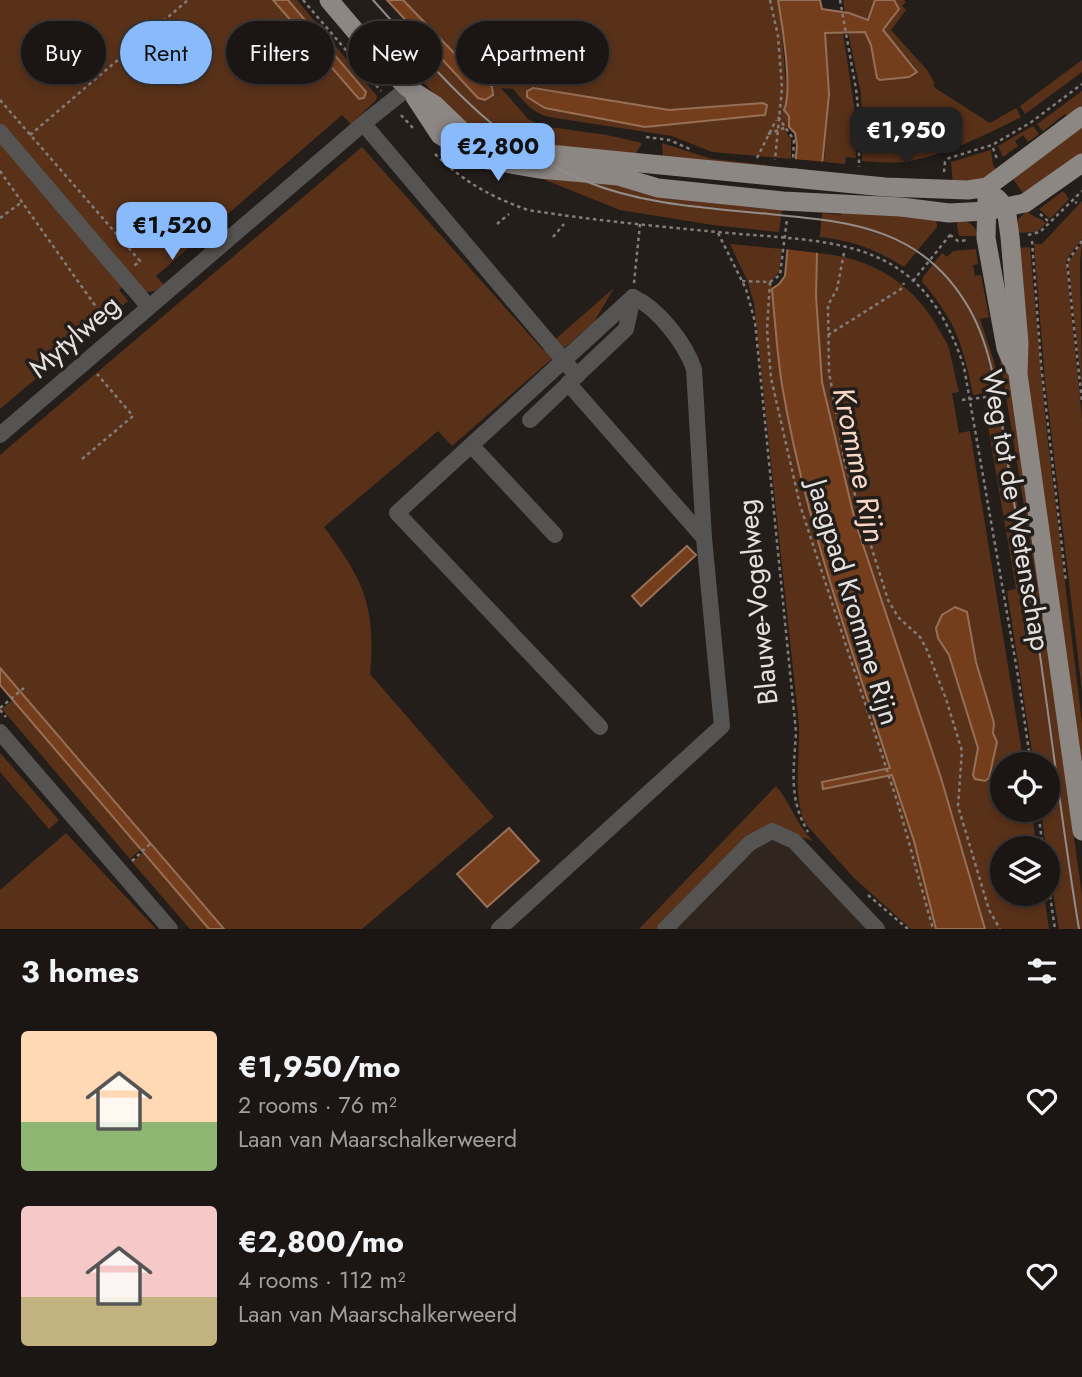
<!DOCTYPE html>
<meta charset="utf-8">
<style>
:root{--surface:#1b1614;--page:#282322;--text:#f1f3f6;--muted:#a09fa0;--line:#393534;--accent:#88bafc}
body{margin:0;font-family:Jost,sans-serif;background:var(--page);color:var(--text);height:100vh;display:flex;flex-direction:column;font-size:26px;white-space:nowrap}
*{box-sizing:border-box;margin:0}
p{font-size:23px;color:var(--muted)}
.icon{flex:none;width:38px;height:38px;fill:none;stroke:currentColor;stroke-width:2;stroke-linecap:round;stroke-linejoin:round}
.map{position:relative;height:929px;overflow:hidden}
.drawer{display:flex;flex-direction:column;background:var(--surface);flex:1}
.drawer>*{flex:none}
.hud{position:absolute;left:21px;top:21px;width:700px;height:63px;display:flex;gap:14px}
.tools{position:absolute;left:990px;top:752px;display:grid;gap:14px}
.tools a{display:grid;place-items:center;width:70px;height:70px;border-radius:50%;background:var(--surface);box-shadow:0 4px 10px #0003,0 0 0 2px var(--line);font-size:35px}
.price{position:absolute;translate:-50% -60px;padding:0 16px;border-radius:14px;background:var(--accent);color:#111;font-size:23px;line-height:46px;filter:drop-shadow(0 2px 4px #0008)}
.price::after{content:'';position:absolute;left:50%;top:42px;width:21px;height:16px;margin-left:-10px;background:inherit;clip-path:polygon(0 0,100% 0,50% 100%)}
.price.selected{background:#222;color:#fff}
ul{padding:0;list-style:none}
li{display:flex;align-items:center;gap:21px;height:175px;padding:0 21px}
li span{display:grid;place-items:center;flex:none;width:196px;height:140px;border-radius:7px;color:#555}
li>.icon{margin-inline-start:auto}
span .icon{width:84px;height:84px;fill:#fffc;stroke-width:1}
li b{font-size:30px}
h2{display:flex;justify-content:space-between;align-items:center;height:84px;padding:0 21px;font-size:30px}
.pill{padding:0 24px;border-radius:32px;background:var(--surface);box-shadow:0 4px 10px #0003,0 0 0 2px var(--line);font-size:24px;line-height:63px}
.pill.selected{background:var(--accent);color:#111}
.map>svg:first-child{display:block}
.built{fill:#30251f}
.green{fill:#593119;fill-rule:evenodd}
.water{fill:#743e1d;stroke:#966f57;stroke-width:2}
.pier{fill:#241e1b}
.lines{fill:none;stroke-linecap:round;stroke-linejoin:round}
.path{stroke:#827d7b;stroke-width:2.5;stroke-dasharray:3.5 3.5;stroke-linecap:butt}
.minor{stroke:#565452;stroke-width:16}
.major{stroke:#8d8784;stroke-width:19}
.tram{stroke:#928d8b;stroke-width:2}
.labels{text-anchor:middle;stroke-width:7;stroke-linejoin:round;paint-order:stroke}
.street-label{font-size:28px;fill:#e5e1df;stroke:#241e1b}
.water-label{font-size:30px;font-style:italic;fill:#fad7c4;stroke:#241e1b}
</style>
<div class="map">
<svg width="1082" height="929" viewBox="0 0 1082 929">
<rect width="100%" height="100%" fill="#241e1b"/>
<polygon class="built" points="778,838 790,842 871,929 675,929 758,845"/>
<g class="green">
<polygon points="0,0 273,0 358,99 364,98 366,92 288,0 297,0 377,96 376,100 351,124 342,115 156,276 164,285 155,291 147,292 131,278 119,290 128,301 0,409"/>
<path d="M403,0H778L781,18L789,127H787L786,132L791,139V159L712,152L672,136L549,117C533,113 524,102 513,89L501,88L528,119L542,126L607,135L642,143L635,155L527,148L475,130L457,117L422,81L377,44L428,45L478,98L457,56ZM533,88L669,110L763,103L764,115L645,127L527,91Z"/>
<polygon points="843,0 875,0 869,19 845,12"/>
<path d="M894,0H904L906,2L902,6L906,10L891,30L927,70L935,84H933L935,88L990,123L1016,108L1021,117C988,134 947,154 911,161C895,164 878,162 862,161L861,94L848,32H865L871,45L877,78L881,80L909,77L916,68L883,30C890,20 903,12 894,0Z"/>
<polygon points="825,32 843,33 854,106 856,158 846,157 845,164 824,162 829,94"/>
<polygon points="1082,60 1082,72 1025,114 1020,106"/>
<polygon points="1082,91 1082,106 1068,117 1065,114 1043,131 1037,124"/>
<polygon points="1033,126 1039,134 1028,142 1023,135 1015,141 1018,146 1003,157 998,146"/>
<polygon points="1082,127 1082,155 1025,196 1013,179"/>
<polygon points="662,143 712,159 767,165 766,171 663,157"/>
<path d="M362,147L543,350L614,288L594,322L452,446L438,431L324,527C364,581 376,606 370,674L494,817L362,929H224L0,668V455Z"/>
<polygon points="991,150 993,165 996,170 984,180 953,184 951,162"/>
<polygon points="536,172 782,209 779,232 713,225 620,210 528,173"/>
<polygon points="1063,191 1069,199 1050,219 1039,209"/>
<polygon points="1082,201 1082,239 1066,260 1082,418 1082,691 1045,381 1034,244 1042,244"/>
<path d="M842,209L936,215L937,227L904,267C877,250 852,240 819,237L822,213L841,215Z"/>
<path d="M1027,211C1033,218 1040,217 1046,223L1037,232L1014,233L1019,218Z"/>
<path d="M956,219C966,219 976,226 979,236H959Z"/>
<polygon points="1082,243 1080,262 1082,388 1068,263"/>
<path d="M730,244L782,249L779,272L772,281V289C775,321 777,353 782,385C804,516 849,642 890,768L822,782L823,788L892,774L914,841L936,929H911L853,877L804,822C793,791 800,757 799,725L754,303L747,280Z"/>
<polygon points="1030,247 1046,425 1082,723 1082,794 1030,404 1015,248"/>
<path d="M976,249L978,264L973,265L975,276L981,275L989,317L980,319L994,361L999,390L973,395C964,347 955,319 922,282L923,277L942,253L947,257L953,251Z"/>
<path d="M817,253C870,257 914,283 939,330C943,336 947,343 949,349C953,363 955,378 959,392L952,393L959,433L970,431L1024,765H1003V810H1031L1037,849H1003V894H1044L1049,929H985L941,778L889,627L855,521L844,479L822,382L817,324Z"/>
<polygon points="995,329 999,329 1010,382 1082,895 1082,929 1059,929 1048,863 1048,849 1046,849 1041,810 1048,810 1048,765 1034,765 1007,591 1016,589 984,403 1000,401 1031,586 1037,585"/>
<polygon points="13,700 140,850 130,859 2,709"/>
<polygon points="0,753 59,820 49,829 0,772"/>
<path d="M776,786C792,805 795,823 813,841L773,827L659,929H639Z"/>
<polygon points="66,833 156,929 0,929 0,890"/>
<polygon points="143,853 209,929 190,929 132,862"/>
</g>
<g class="water">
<polygon points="273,0 288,0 366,92 364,98 359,99"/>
<polygon points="387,0 403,0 457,56 492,87 493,95 485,100 478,98"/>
<path d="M778,0H820L822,9L849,13L868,20L875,0H894L899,9L883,30L917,72L909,77L880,80L877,78L871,45L865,32L825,33L829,94L818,207L816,296L822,382L855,521L941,778L985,929H936L914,841L892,775L823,789L822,782L890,768C849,641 804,516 782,385C777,353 775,321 772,289L779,284L785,276L797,145L795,133L789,127V116L784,110C793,92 782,22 778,0Z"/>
<polygon points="533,88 669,110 763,103 767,105 765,115 645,127 545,108 527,97 527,91"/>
<polygon points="687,546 696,555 641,606 632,596"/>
<polygon points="955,607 967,612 976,662 994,723 993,733 997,742 989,778 985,781 975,779 973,775 978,748 949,655 938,638 936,628 942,615"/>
<polygon points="0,668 224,929 209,929 0,685"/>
<polygon points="509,828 539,861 487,907 457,874"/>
</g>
<g class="pier">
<polygon points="793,159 827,162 826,172 792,168"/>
<polygon points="792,172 826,175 818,253 784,249"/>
</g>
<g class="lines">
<g class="path">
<polyline points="303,0 381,91"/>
<polyline points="770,0 778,36 782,88 775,160"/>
<polyline points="840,0 856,89 859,116 859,167"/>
<polyline points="0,100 140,261 134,266"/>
<polyline points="401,115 413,128"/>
<polyline points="778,117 794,140 793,160"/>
<polyline points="768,134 784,128"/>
<polyline points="30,135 188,0"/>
<polyline points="646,137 669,140 690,149"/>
<polyline points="993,148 997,159"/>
<path d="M435,154C464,182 491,197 528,210C591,220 654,226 717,232C835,243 921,234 964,367L1018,676L1031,765"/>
<polyline points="757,158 776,120"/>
<polyline points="0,171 104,318"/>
<polyline points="944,172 945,162 949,158 992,145 1030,123 1082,84"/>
<polyline points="1075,202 1077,203"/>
<polyline points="1040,214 1048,221"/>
<polyline points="0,218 22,202"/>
<polyline points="497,224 509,214"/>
<path d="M718,233L746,289L755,322L796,732C794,769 788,798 808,832"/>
<polyline points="950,235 958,241 969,240"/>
<polyline points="1028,235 1040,232 1082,191"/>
<polyline points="553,237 564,224"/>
<polyline points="1032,241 1041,364 1066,582"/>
<polyline points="1082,241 1067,262 1082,402"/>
<polyline points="844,253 837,289 828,305 829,372 845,463 888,600 898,617 920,637 927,650 946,699 962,751 958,806 989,910 1000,929"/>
<polyline points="742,281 770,282 780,275 787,219"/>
<polyline points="913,281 950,235 950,231"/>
<polyline points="770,282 767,329 771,378 800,505 899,807 933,929"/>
<polyline points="634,283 640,224"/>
<polyline points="828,335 901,289 904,283"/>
<polyline points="962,400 1004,395"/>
<polyline points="82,459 133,416 97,374"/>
<polyline points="0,708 24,688"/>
<polyline points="0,710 6,717"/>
<polyline points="1038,810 1043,849"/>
<polyline points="132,861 150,844"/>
<polyline points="1048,882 1055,929"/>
<polyline points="868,895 908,929"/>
</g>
<g class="minor">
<polyline points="368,129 577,376"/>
<polyline points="0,132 149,307"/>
<polyline points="568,383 704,538"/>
<polyline points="530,420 626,329 633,297"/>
<polyline points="0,435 364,123 408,88"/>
<polyline points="472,446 555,535"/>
<polyline points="600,727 397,513 633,297"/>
<polyline points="0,732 170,929"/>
<path d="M499,929L722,726L704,538L694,369C685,343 658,308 633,297"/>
<polyline points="665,929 750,843 772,831 794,841 877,929"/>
</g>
<g class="major">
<polyline points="329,0 385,66 408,88 435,105 463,132 475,139 529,152 885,187 968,190 987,187 1082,116"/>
<polyline points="415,97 440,135 476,158 539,169 618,176 658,188 783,201 901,207 949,213 987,211 1025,203 1082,163"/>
<polyline points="987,198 986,238 1006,348 1015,368"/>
<polyline points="997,198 1006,208 1010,237 1019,343 1018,374 1082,831"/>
</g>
<path class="tram" d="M373,0C438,72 493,143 585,181C643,205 708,208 769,214C853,222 924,228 970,310C997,358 1002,431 1011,485C1022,549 1035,613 1043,677C1055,761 1065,845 1079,929"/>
</g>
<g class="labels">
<g class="street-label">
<text transform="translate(74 336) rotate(-41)" y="10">Mytylweg</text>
<text transform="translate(1017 510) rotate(80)" y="10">Weg tot de Wetenschap</text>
<text transform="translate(757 602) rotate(-96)" y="10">Blauwe-Vogelweg</text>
<text transform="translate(854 602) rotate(73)" y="10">Jaagpad Kromme Rijn</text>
</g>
<g class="water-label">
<text transform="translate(859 465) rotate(78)" y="10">Kromme Rijn</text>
</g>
</g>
</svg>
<div class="tools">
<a><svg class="icon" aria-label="locate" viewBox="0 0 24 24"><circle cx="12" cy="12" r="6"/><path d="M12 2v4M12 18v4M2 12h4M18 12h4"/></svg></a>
<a><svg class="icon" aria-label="layers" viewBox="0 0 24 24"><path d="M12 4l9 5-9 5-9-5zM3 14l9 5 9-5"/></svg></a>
</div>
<b class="price selected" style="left:906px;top:167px">€1,950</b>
<b class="price" style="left:498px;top:183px">€2,800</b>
<b class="price" style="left:172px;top:262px">€1,520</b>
<div class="hud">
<a class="pill">Buy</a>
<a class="pill selected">Rent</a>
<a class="pill">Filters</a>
<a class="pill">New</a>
<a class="pill">Apartment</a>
</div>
</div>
<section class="drawer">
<h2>3 homes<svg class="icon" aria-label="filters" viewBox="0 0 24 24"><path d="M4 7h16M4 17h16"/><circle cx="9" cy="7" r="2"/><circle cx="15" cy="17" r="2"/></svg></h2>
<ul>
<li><span style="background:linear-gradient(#ffd9b3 65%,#8fb573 0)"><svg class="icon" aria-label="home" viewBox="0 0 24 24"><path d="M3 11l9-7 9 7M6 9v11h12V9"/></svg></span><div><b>€1,950/mo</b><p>2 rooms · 76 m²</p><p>Laan van Maarschalkerweerd</p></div><svg class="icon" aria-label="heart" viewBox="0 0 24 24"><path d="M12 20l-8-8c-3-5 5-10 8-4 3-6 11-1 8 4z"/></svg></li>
<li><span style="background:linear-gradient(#f6c9c9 65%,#c2b280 0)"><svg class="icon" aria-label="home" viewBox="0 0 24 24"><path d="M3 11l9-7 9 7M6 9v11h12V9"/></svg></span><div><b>€2,800/mo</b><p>4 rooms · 112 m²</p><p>Laan van Maarschalkerweerd</p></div><svg class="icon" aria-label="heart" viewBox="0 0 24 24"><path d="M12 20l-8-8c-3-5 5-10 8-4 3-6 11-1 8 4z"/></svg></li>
</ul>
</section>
